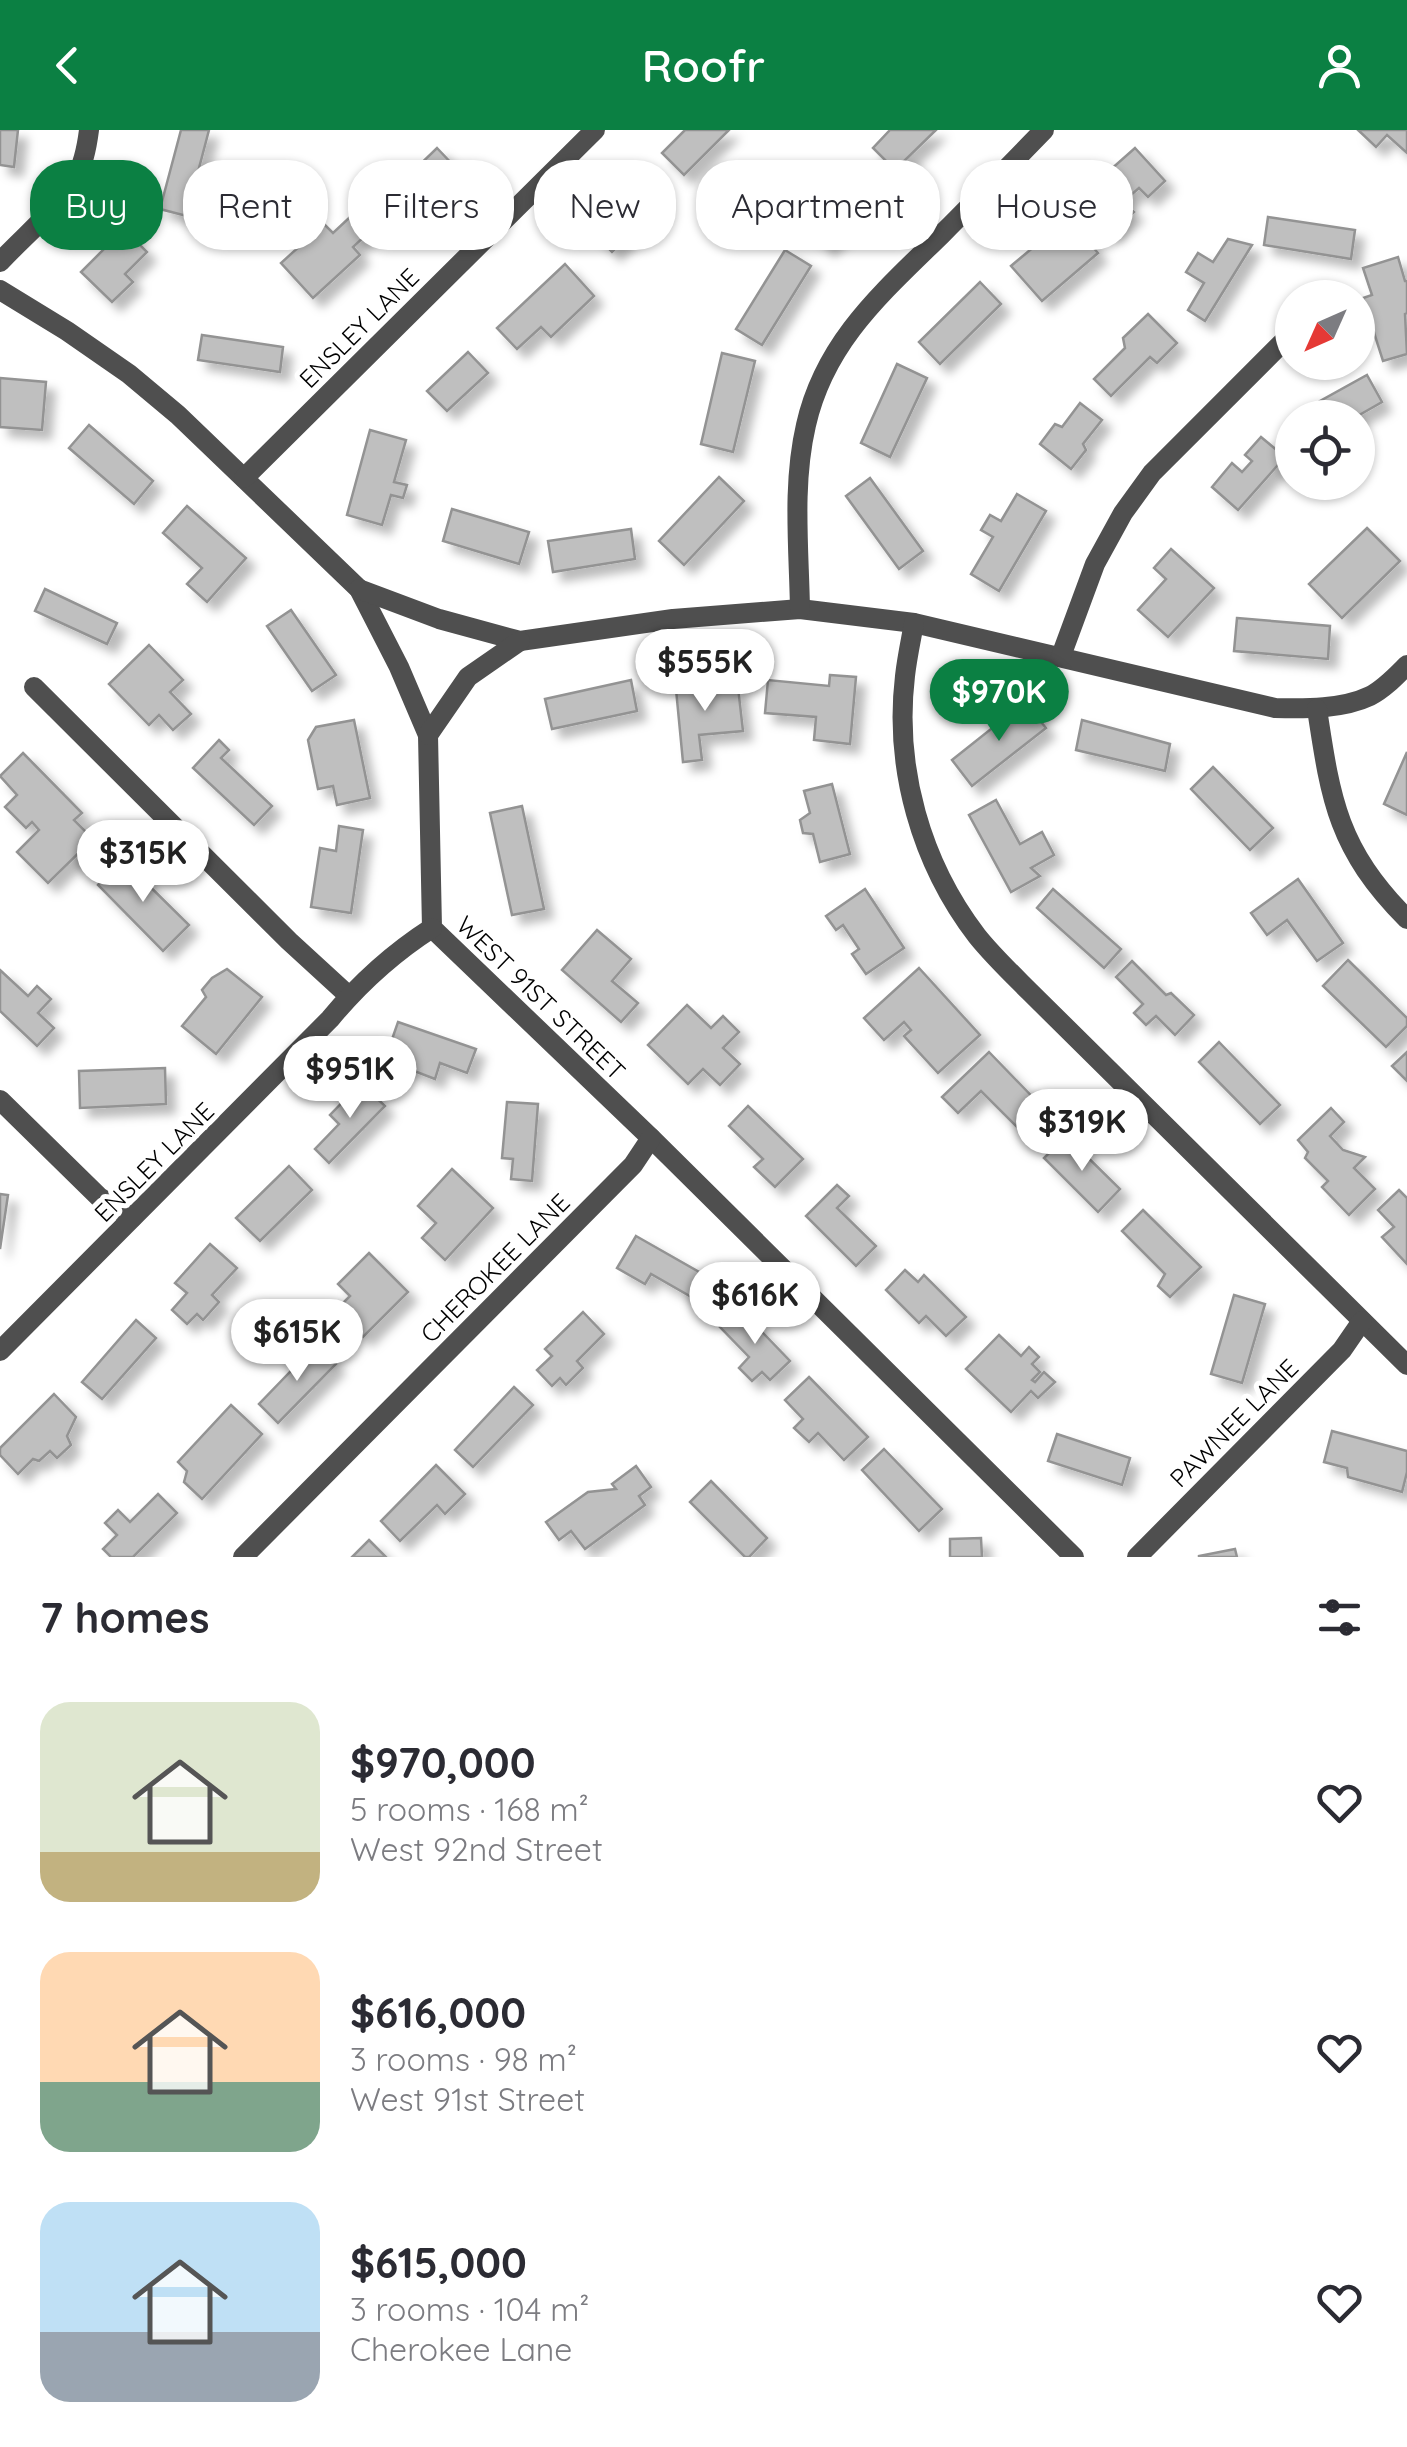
<!DOCTYPE html>
<meta charset="utf-8">
<style>
:root{--surface:#fff;--page:#f2f2f3;--text:#2b2b33;--muted:#7c7c81;--accent:#0b8043}
body{margin:0;font-family:Quicksand,sans-serif;background:var(--page);color:var(--text);height:100vh;display:flex;flex-direction:column;font-size:38px;white-space:nowrap}
*{box-sizing:border-box;margin:0}
p{font-size:32px;color:var(--muted)}
.icon{flex:none;width:55px;height:55px;fill:none;stroke:currentColor;stroke-width:2;stroke-linecap:round;stroke-linejoin:round}
.map{position:relative;height:1427px;overflow:hidden}
.drawer{display:flex;flex-direction:column;background:var(--surface);flex:1}
.drawer>*{flex:none}
.banner{position:absolute;left:30px;top:30px;width:1348px;height:90px;display:flex;gap:20px}
.needle{width:65px;rotate:225deg}
.controls{position:absolute;left:1275px;top:150px;display:grid;gap:20px}
.controls a{display:grid;place-items:center;width:100px;height:100px;border-radius:50%;background:var(--surface);box-shadow:0 2px 8px #0004;font-size:50px}
.price{position:absolute;translate:-50% -85px;padding:0 22px;border-radius:35px;background:#fff;color:#222;font-size:32px;line-height:65px;filter:drop-shadow(0 2px 5px #0008)}
.price::after{content:'';position:absolute;left:50%;top:60px;width:30px;height:22px;margin-left:-15px;background:inherit;clip-path:polygon(0 0,100% 0,50% 100%)}
.price.selected{background:var(--accent);color:#fff}
ul{padding:0;list-style:none}
li{display:flex;align-items:center;gap:30px;height:250px;padding:0 40px}
li span{display:grid;place-items:center;flex:none;width:280px;height:200px;border-radius:30px;color:#555}
li>.icon{margin-inline-start:auto}
span .icon{width:120px;height:120px;fill:#fffc;stroke-width:1}
li b{font-size:42px}
h2{display:flex;justify-content:space-between;align-items:center;height:120px;padding:0 40px;font-size:42px}
.chip{padding:0 35px;border-radius:40px;background:var(--surface);box-shadow:0 2px 8px #0004;font-size:35px;line-height:90px}
.chip.selected{background:var(--accent);color:#fff}
header{display:flex;justify-content:space-between;align-items:center;height:130px;padding:0 40px;background:var(--accent);color:#fff;font-size:45px;font-weight:600}
.map>svg:first-child{display:block}
.building{fill:#bfbfbf;stroke:#939393;stroke-width:2.5;filter:url(#shadow)}
.lines{fill:none;stroke-linecap:round;stroke-linejoin:round}
.street{stroke:#4f4f4f;stroke-width:20}
.labels{text-anchor:middle;stroke-width:10;stroke-linejoin:round;paint-order:stroke}
.street-label{font-size:25px;fill:#000;stroke:#fff}
</style>
<header><svg class="icon" aria-label="back" viewBox="0 0 24 24"><path d="M15 5l-7 7 7 7"/></svg>Roofr<svg class="icon" aria-label="person" viewBox="0 0 24 24"><circle cx="12" cy="8" r="4"/><path d="M4 21q1-7 8-7t8 7"/></svg></header>
<div class="map">
<svg width="1407" height="1427" viewBox="0 0 1407 1427">
<defs>
<filter id="shadow"><feDropShadow dx="9" dy="9" stdDeviation="5" flood-color="#0004"/></filter>
</defs>
<rect width="100%" height="100%" fill="#fff"/>
<g class="building">
<polygon points="0,0 18,0 14,37 0,35"/>
<polygon points="181,0 209,0 193,61 209,66 202,90 160,79"/>
<polygon points="685,0 729,0 684,45 662,23"/>
<polygon points="890,0 936,0 895,40 873,18"/>
<polygon points="1358,0 1407,0 1407,23 1387,5 1376,17"/>
<polygon points="437,18 454,36 396,93 378,75"/>
<polygon points="1135,18 1165,51 1148,67 1139,58 1123,72 1134,82 1111,103 1076,64 1097,45 1100,49"/>
<polygon points="868,35 888,54 826,117 807,98"/>
<polygon points="635,49 660,75 612,122 587,96"/>
<polygon points="1042,83 1062,106 1074,95 1098,123 1042,171 1011,136 1036,115 1023,100"/>
<polygon points="350,87 366,105 353,117 360,125 313,168 281,133 324,94 333,103"/>
<polygon points="1268,87 1355,100 1351,129 1264,115"/>
<polygon points="124,99 147,122 125,144 133,152 112,172 81,142"/>
<polygon points="1228,109 1252,115 1205,191 1188,180 1204,153 1186,142 1198,123 1213,132"/>
<polygon points="785,120 811,136 762,215 736,199"/>
<polygon points="1398,127 1405,151 1407,151 1407,183 1405,184 1407,224 1383,231 1363,168 1372,165 1363,138"/>
<polygon points="565,134 594,166 551,207 541,197 517,219 497,198"/>
<polygon points="980,152 1001,174 940,234 919,212"/>
<polygon points="1148,184 1177,213 1157,233 1150,227 1111,266 1094,249 1125,218 1123,208"/>
<polygon points="202,205 283,217 280,242 198,230"/>
<polygon points="468,222 488,243 447,281 427,261"/>
<polygon points="722,223 755,231 733,322 701,314"/>
<polygon points="897,234 927,248 890,327 861,313"/>
<polygon points="1367,245 1382,272 1354,288 1302,288 1323,277 1320,271"/>
<polygon points="0,248 46,252 42,300 0,297"/>
<polygon points="1080,273 1102,290 1083,314 1086,320 1071,339 1040,314 1055,294 1062,297"/>
<polygon points="89,295 153,351 134,374 69,318"/>
<polygon points="370,300 406,310 394,352 407,355 403,368 391,365 382,395 347,385"/>
<polygon points="1261,307 1285,327 1238,380 1212,357 1232,333 1242,342 1252,331 1245,325"/>
<polygon points="719,347 744,371 684,435 659,411"/>
<polygon points="870,348 923,421 899,439 846,366"/>
<polygon points="1017,364 1046,381 999,461 971,444 993,407 981,400 990,385 1001,391"/>
<polygon points="187,376 246,428 207,472 187,454 202,438 163,403"/>
<polygon points="452,379 529,402 519,434 443,411"/>
<polygon points="1367,398 1400,431 1342,488 1309,454"/>
<polygon points="631,399 635,429 553,442 548,411"/>
<polygon points="1171,419 1214,458 1168,507 1138,480 1166,449 1154,438"/>
<polygon points="45,459 117,493 107,514 35,481"/>
<polygon points="291,480 336,545 312,561 267,496"/>
<polygon points="1237,488 1330,496 1328,529 1234,521"/>
<polygon points="149,515 183,550 170,562 191,584 173,600 159,585 149,595 109,554"/>
<polygon points="830,545 856,547 850,614 814,610 816,587 765,583 768,550 829,556"/>
<polygon points="700,547 702,560 738,557 743,601 699,605 702,630 683,632 675,549"/>
<polygon points="631,550 637,581 552,599 545,569"/>
<polygon points="1025,572 1046,598 972,656 952,630"/>
<polygon points="354,590 370,668 337,675 333,656 318,659 308,610 316,597"/>
<polygon points="1082,590 1170,614 1165,641 1076,620"/>
<polygon points="219,610 229,620 221,628 272,676 254,695 193,638"/>
<polygon points="1407,622 1407,685 1384,674"/>
<polygon points="23,623 82,683 74,690 93,709 48,753 17,722 39,700 32,692 26,698 5,677 17,665 0,646"/>
<polygon points="1213,637 1273,698 1250,720 1191,659"/>
<polygon points="832,654 850,724 820,732 813,704 803,703 800,690 810,683 804,661"/>
<polygon points="996,670 1020,714 1042,702 1054,725 1031,738 1040,746 1011,762 969,685"/>
<polygon points="522,676 544,779 512,785 490,683"/>
<polygon points="339,696 363,700 351,783 311,777 320,718 336,721"/>
<polygon points="121,728 189,795 163,821 98,755"/>
<polygon points="1298,749 1343,813 1317,831 1287,790 1267,805 1251,783"/>
<polygon points="865,759 904,818 866,844 852,824 859,819 843,795 836,800 826,786"/>
<polygon points="1053,759 1121,819 1104,838 1037,778"/>
<polygon points="597,800 631,829 612,851 638,873 621,892 562,840"/>
<polygon points="1348,830 1407,888 1407,896 1386,917 1323,856"/>
<polygon points="1132,831 1166,865 1171,863 1194,885 1175,905 1156,886 1146,895 1134,883 1143,874 1116,847"/>
<polygon points="919,838 980,905 938,943 904,906 911,900 904,892 884,910 864,888"/>
<polygon points="227,839 262,867 216,924 182,896 206,867 202,860 212,848"/>
<polygon points="0,840 28,866 37,856 51,869 38,883 54,898 37,916 0,881"/>
<polygon points="687,875 711,898 723,886 739,902 723,918 740,934 720,955 703,939 688,954 648,915"/>
<polygon points="398,892 476,919 467,943 440,933 435,949 401,936 401,922 389,918"/>
<polygon points="1219,912 1280,975 1260,994 1199,932"/>
<polygon points="989,922 1048,983 1025,1005 981,961 958,983 942,967"/>
<polygon points="1407,922 1407,951 1392,936"/>
<polygon points="165,938 166,974 80,978 79,941"/>
<polygon points="361,953 385,976 329,1033 315,1019 339,994 330,985"/>
<polygon points="507,972 538,974 532,1051 511,1049 513,1029 502,1028"/>
<polygon points="748,976 803,1029 775,1057 754,1037 763,1029 729,996"/>
<polygon points="1331,978 1344,992 1330,1006 1343,1020 1365,1027 1354,1038 1375,1059 1349,1085 1322,1057 1328,1051 1305,1028 1308,1022 1298,1010"/>
<polygon points="1066,1006 1120,1059 1098,1082 1044,1028"/>
<polygon points="289,1036 312,1060 260,1111 236,1088"/>
<polygon points="452,1039 493,1078 445,1130 422,1108 436,1093 418,1076"/>
<polygon points="837,1055 849,1066 837,1078 876,1116 856,1136 806,1086"/>
<polygon points="1399,1060 1407,1068 1407,1134 1382,1107 1394,1097 1378,1080"/>
<polygon points="0,1064 8,1065 0,1119"/>
<polygon points="1143,1080 1201,1137 1170,1167 1158,1156 1165,1144 1122,1101"/>
<polygon points="636,1106 715,1151 702,1173 651,1144 645,1154 617,1138"/>
<polygon points="210,1114 237,1138 212,1165 219,1172 203,1190 197,1184 187,1194 172,1180 187,1163 175,1153"/>
<polygon points="369,1123 408,1162 363,1207 336,1180 350,1166 338,1154"/>
<polygon points="905,1140 918,1152 924,1145 966,1187 946,1206 926,1186 919,1193 886,1160"/>
<polygon points="1234,1165 1265,1174 1242,1253 1211,1244"/>
<polygon points="740,1179 790,1231 770,1250 762,1242 752,1251 739,1238 749,1227 720,1197"/>
<polygon points="583,1182 604,1204 577,1231 583,1238 566,1255 560,1248 552,1256 537,1240 552,1226 545,1219"/>
<polygon points="136,1190 156,1208 102,1269 82,1252"/>
<polygon points="999,1205 1021,1226 1029,1217 1039,1227 1032,1234 1040,1242 1032,1250 1035,1252 1044,1242 1055,1252 1038,1268 1031,1261 1011,1282 966,1239"/>
<polygon points="316,1215 336,1234 278,1293 259,1274"/>
<polygon points="809,1247 868,1307 844,1330 818,1303 809,1312 794,1298 803,1289 785,1270"/>
<polygon points="514,1257 533,1275 473,1337 455,1320"/>
<polygon points="54,1264 76,1287 67,1306 71,1315 57,1328 50,1321 39,1331 33,1329 18,1344 0,1325 0,1318"/>
<polygon points="231,1275 262,1304 202,1369 184,1352 187,1341 178,1332"/>
<polygon points="1332,1301 1407,1321 1407,1342 1402,1362 1348,1347 1347,1338 1324,1332"/>
<polygon points="1057,1304 1130,1328 1122,1355 1048,1331"/>
<polygon points="884,1319 942,1379 919,1401 862,1340"/>
<polygon points="436,1335 465,1364 445,1384 437,1375 400,1411 381,1391"/>
<polygon points="636,1336 651,1357 639,1366 645,1375 585,1419 571,1401 559,1410 546,1392 588,1362 616,1359 612,1354"/>
<polygon points="711,1351 767,1408 749,1427 745,1427 690,1372"/>
<polygon points="158,1364 177,1383 133,1427 111,1427 103,1419 117,1405 105,1393 118,1380 130,1392"/>
<polygon points="981,1408 982,1427 950,1427 950,1409"/>
<polygon points="369,1410 386,1427 352,1427"/>
<polygon points="1235,1419 1237,1427 1199,1427 1199,1426"/>
</g>
<g class="lines">
<g class="street">
<path d="M0,132C25,105 58,79 76,47C84,33 87,16 89,0"/>
<polyline points="0,160 67,201 129,244 178,285 359,459 399,537 428,605 432,798 651,1008 1074,1427"/>
<polyline points="244,348 595,0"/>
<path d="M359,459L439,489L520,511L673,489L800,479L914,493L1275,578C1305,579 1343,579 1370,566C1384,559 1396,546 1407,535"/>
<path d="M800,479C799,419 792,355 806,295C825,211 883,162 942,104C976,70 1010,35 1044,0"/>
<path d="M914,493C911,510 907,528 905,546C894,638 921,733 977,806C993,826 1012,844 1030,862L1407,1235"/>
<polyline points="1061,526 1095,434 1123,383 1152,343 1284,211"/>
<polyline points="34,557 289,811 349,866"/>
<path d="M1317,579C1331,672 1338,719 1407,789"/>
<polyline points="428,605 468,547 520,511"/>
<polyline points="0,970 99,1067 132,1088"/>
<path d="M0,1221L330,889C359,854 393,823 432,798"/>
<polyline points="243,1427 633,1035 651,1008"/>
<polyline points="1137,1427 1342,1220 1362,1191"/>
</g>
</g>
<g class="labels">
<g class="street-label">
<text transform="translate(359 198) rotate(-45)" y="9">ENSLEY LANE</text>
<text transform="translate(541 868) rotate(44)" y="9">WEST 91ST STREET</text>
<text transform="translate(154 1032) rotate(-45)" y="9">ENSLEY LANE</text>
<text transform="translate(495 1138) rotate(-45)" y="9">CHEROKEE LANE</text>
<text transform="translate(1234 1293) rotate(-45)" y="9">PAWNEE LANE</text>
</g>
</g>
</svg>
<div class="controls">
<a><svg class="needle" viewBox="-14 -14 28 28"><path d="M0-13l5 13h-10z" fill="#e53935"/><path d="M0 13l5-13h-10z" fill="#7c7c81"/></svg></a>
<a><svg class="icon" aria-label="locate" viewBox="0 0 24 24"><circle cx="12" cy="12" r="6"/><path d="M12 2v4M12 18v4M2 12h4M18 12h4"/></svg></a>
</div>
<b class="price" style="left:705px;top:584px">$555K</b>
<b class="price selected" style="left:999px;top:614px">$970K</b>
<b class="price" style="left:143px;top:775px">$315K</b>
<b class="price" style="left:350px;top:991px">$951K</b>
<b class="price" style="left:1082px;top:1044px">$319K</b>
<b class="price" style="left:755px;top:1217px">$616K</b>
<b class="price" style="left:297px;top:1254px">$615K</b>
<div class="banner">
<a class="chip selected">Buy</a>
<a class="chip">Rent</a>
<a class="chip">Filters</a>
<a class="chip">New</a>
<a class="chip">Apartment</a>
<a class="chip">House</a>
</div>
</div>
<section class="drawer">
<h2>7 homes<svg class="icon" aria-label="filters" viewBox="0 0 24 24"><path d="M4 7h16M4 17h16"/><circle cx="9" cy="7" r="2"/><circle cx="15" cy="17" r="2"/></svg></h2>
<ul>
<li><span style="background:linear-gradient(#dfe7d0 75%,#c2b280 0)"><svg class="icon" aria-label="home" viewBox="0 0 24 24"><path d="M3 11l9-7 9 7M6 9v11h12V9"/></svg></span><div><b>$970,000</b><p>5 rooms · 168 m²</p><p>West 92nd Street</p></div><svg class="icon" aria-label="heart" viewBox="0 0 24 24"><path d="M12 20l-8-8c-3-5 5-10 8-4 3-6 11-1 8 4z"/></svg></li>
<li><span style="background:linear-gradient(#ffd9b3 65%,#7fa58c 0)"><svg class="icon" aria-label="home" viewBox="0 0 24 24"><path d="M3 11l9-7 9 7M6 9v11h12V9"/></svg></span><div><b>$616,000</b><p>3 rooms · 98 m²</p><p>West 91st Street</p></div><svg class="icon" aria-label="heart" viewBox="0 0 24 24"><path d="M12 20l-8-8c-3-5 5-10 8-4 3-6 11-1 8 4z"/></svg></li>
<li><span style="background:linear-gradient(#bfe0f5 65%,#9aa5b1 0)"><svg class="icon" aria-label="home" viewBox="0 0 24 24"><path d="M3 11l9-7 9 7M6 9v11h12V9"/></svg></span><div><b>$615,000</b><p>3 rooms · 104 m²</p><p>Cherokee Lane</p></div><svg class="icon" aria-label="heart" viewBox="0 0 24 24"><path d="M12 20l-8-8c-3-5 5-10 8-4 3-6 11-1 8 4z"/></svg></li>
</ul>
</section>
